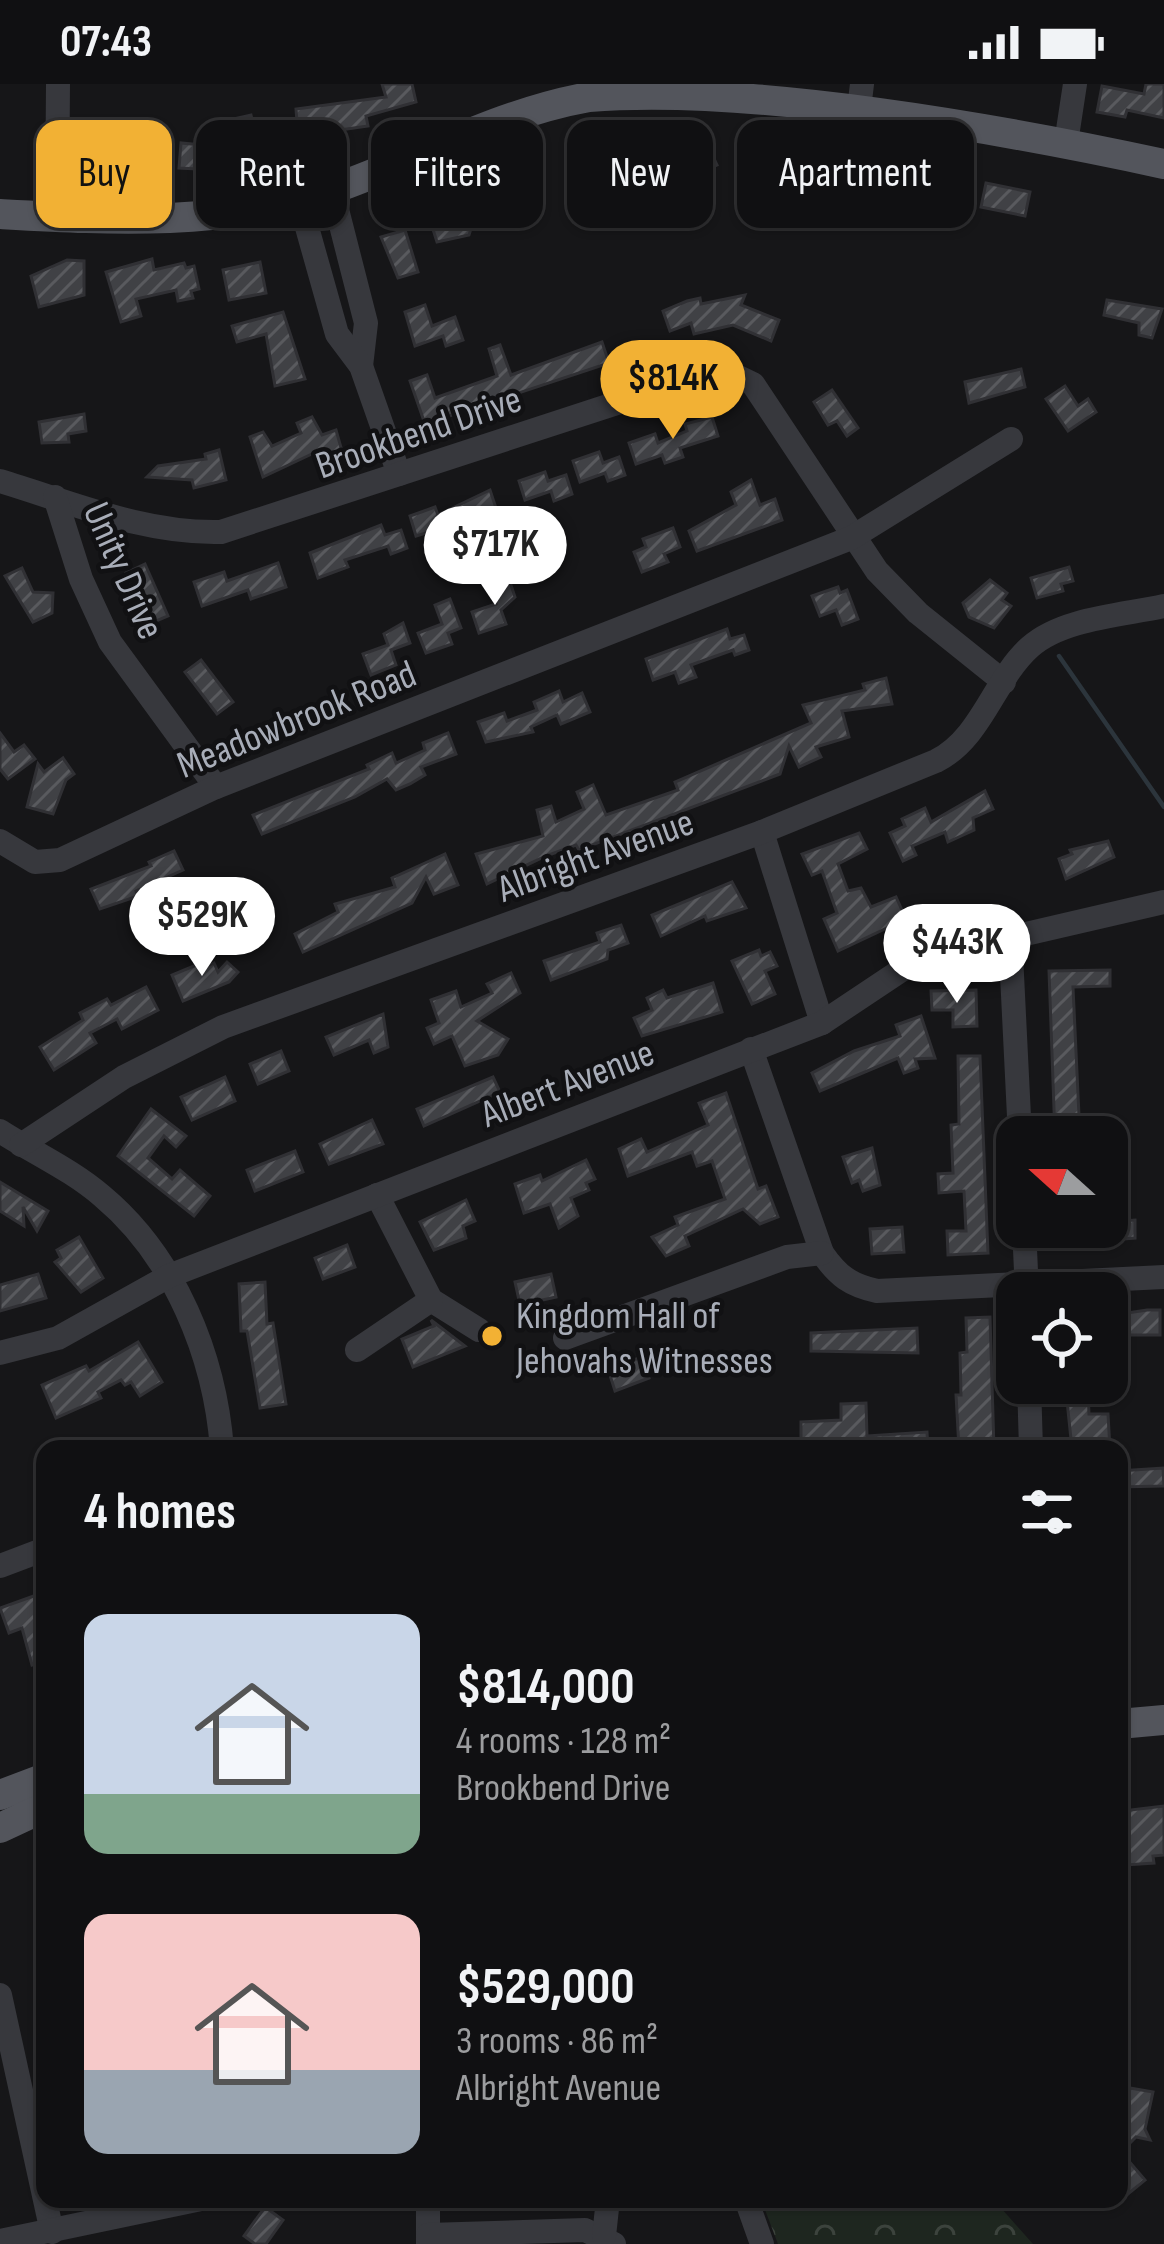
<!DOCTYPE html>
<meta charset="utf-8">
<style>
:root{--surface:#101012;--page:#19191b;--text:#f1f3f6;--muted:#9c9d9f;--line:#303032;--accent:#f2b134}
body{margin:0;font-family:"Sofia Sans Condensed",sans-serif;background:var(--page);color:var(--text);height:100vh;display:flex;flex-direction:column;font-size:45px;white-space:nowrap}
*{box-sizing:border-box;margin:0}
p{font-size:39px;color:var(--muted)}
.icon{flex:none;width:66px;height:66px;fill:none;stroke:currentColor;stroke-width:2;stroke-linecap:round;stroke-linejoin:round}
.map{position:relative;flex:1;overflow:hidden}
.panel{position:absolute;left:36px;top:1356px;width:1092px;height:768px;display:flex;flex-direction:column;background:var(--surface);border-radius:24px;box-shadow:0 3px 9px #0004,0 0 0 3px var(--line)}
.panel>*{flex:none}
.guide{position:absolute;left:36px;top:36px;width:1092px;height:108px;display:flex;gap:24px}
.needle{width:78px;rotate:291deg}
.fabs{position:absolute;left:996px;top:1032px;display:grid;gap:24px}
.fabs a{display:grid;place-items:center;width:132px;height:132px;border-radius:24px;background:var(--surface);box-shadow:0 3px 9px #0004,0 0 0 3px var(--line);font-size:60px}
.price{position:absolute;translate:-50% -102px;padding:0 27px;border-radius:42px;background:#fff;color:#222;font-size:39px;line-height:78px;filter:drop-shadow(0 3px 6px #0008)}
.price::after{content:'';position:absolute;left:50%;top:72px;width:36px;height:27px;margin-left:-18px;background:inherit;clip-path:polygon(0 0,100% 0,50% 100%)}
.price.selected{background:var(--accent);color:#111}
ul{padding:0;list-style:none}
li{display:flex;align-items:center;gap:36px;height:300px;padding:0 48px}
li span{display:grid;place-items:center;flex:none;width:336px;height:240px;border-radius:24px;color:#555}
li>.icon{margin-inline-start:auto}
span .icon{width:144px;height:144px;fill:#fffc;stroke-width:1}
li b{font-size:51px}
h2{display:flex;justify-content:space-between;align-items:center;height:144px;padding:0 48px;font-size:51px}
.pill{padding:0 42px;border-radius:24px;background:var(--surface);box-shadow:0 3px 9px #0004,0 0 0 3px var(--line);font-size:42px;line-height:108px}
.pill.selected{background:var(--accent);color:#111}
.status{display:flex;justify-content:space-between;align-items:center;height:84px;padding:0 60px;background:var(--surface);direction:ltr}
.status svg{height:33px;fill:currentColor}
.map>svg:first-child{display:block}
.park{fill:url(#park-crowns)}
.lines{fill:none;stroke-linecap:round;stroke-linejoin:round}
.stream{stroke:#2c353c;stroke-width:4.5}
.building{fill:url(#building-hatch);stroke:#303034;stroke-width:3}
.minor{stroke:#37383d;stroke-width:24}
.major{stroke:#53555c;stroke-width:30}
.poi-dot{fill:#f2b134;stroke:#111113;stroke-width:4.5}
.labels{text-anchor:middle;stroke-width:9;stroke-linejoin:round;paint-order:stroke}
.street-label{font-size:39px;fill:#a8adb8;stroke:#111113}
.poi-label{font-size:39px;fill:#a8adb8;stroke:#111113;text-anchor:start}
</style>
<div class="status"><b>07:43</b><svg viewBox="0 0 49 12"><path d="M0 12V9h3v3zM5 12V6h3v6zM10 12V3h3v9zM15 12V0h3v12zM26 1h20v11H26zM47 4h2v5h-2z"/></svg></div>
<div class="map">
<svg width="1164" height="2160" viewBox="0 0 1164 2160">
<defs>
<pattern id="park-crowns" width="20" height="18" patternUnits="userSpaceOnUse" patternTransform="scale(3)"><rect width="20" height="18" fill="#1e261f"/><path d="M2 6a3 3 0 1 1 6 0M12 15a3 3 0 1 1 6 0" fill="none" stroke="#3c433d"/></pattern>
<pattern id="building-hatch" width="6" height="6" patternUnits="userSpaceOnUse" patternTransform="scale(3)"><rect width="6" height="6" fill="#404145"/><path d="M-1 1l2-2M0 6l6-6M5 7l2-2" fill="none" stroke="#595a5e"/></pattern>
</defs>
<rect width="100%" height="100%" fill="#161618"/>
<polygon class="park" points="761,2115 993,2115 1033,2160 778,2160"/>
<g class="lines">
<polyline class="stream" points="1059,572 1164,723"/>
</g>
<g class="building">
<polygon points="382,0 412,0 416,18 366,32 368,42 298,52 296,25 386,13"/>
<polygon points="1146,0 1164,0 1164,34 1127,26 1125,33 1097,28 1102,2 1144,10"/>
<polygon points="251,31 257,57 267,55 272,79 247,85 233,35"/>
<polygon points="203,50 219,51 216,86 179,84 181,59 203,61"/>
<polygon points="709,64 717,81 653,110 643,87 654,82 652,77 668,71 671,79"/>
<polygon points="897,88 922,93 920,102 942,106 939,124 892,111"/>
<polygon points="814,98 837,108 871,108 871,130 846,129 846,137 808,121 805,127 773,106"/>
<polygon points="986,99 1030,108 1025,132 981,123"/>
<polygon points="618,100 622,124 574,138 570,112"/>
<polygon points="465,126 468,137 474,135 469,151 437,158 430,136"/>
<polygon points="405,146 418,188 398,194 381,153"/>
<polygon points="152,175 154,186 184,179 186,184 194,182 199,205 191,207 193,214 178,217 176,206 136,215 141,232 121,238 106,188"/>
<polygon points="67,176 84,177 84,211 39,223 31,192"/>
<polygon points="260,178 266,209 229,216 223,186"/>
<polygon points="745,211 741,221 779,236 771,257 733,241 694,250 691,239 670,247 663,227 687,217 700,214 701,220"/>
<polygon points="1107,216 1162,225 1152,254 1139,251 1139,239 1104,231"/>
<polygon points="425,221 432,242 455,233 463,256 446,262 443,252 415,262 405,228"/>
<polygon points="283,228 305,295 275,302 266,250 237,258 232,242"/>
<polygon points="602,258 609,279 425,340 410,297 427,291 435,314 497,292 489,265 500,261 511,291"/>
<polygon points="1021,285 1025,303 969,319 965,298"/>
<polygon points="1065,302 1078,322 1088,315 1096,328 1068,347 1046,315"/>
<polygon points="832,306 858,344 847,352 837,337 828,341 814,318"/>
<polygon points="84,330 86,347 68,350 69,358 42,359 39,338"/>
<polygon points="312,333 322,351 336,346 342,367 316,375 314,369 263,393 250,353 263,348 272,362 301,349 297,339"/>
<polygon points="712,333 718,352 680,364 683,373 665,379 662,371 636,380 629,359 655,350 658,359 687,347 685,340"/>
<polygon points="219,366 226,396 194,404 192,396 147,393 158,382 206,375 205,370"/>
<polygon points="599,368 603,379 619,373 625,391 608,397 605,389 580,398 573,377"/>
<polygon points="545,388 548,397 566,391 572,410 554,417 551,407 525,416 519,397"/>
<polygon points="751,396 760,421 775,415 782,436 697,467 689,447 736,421 731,408"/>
<polygon points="490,406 497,427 459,439 462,446 445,452 442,444 416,452 410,432 435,423 438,431"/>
<polygon points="381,441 385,451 401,446 407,464 391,470 388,462 345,476 348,483 318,494 310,469"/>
<polygon points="673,444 680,463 664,470 668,478 642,488 634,468 646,463 643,455"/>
<polygon points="278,479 286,503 251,515 248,506 202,522 194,498 224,488 227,497"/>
<polygon points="145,480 168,532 149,540 126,489"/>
<polygon points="1069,483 1073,497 1061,500 1063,507 1037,514 1031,494"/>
<polygon points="22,484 33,508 53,509 52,529 33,538 5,492"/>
<polygon points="509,495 515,513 501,526 506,540 479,549 472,528 496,520 490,501"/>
<polygon points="990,496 1007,509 1002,516 1011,522 994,544 969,533 963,519"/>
<polygon points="838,503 840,509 847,506 858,535 842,541 836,526 820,532 812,512"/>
<polygon points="450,515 461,544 448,549 452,560 426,569 418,549 442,540 435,521"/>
<polygon points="403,539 410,559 391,566 396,581 371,591 363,570 388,561 384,550"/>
<polygon points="727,545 730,555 744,551 749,566 735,571 733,566 691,581 696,593 679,599 675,588 653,596 646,575"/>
<polygon points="201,576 233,618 217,630 185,588"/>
<polygon points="886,594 892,620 842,627 849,653 816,663 821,673 799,683 789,662 780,690 579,766 576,761 546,772 487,800 476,770 543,752 537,726 551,722 556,738 584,725 577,708 593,701 606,731 678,706 675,698 811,639 803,621 865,606 863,600"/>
<polygon points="559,607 563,618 582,609 590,628 561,640 557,631 531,643 533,648 486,658 478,638 504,629 507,637 537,626 534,618"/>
<polygon points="0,649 14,668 24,661 35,675 8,695 0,685"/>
<polygon points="448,649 456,670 421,683 425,691 410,700 396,706 387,695 355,713 262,750 253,731 369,685 367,681 392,669 396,679 425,666 423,659"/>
<polygon points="63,674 74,690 66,696 53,730 27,723 38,680 44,688"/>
<polygon points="985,707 993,725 973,734 974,746 948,758 945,748 912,762 916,771 903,777 890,749 905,742 902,735 925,724 931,738"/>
<polygon points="859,749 867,765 838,780 848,807 861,804 871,823 896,813 906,835 838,867 824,835 837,829 822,787 812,791 802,770"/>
<polygon points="1108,757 1114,773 1066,795 1059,775 1072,770 1070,766"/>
<polygon points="174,767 183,786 136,807 138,812 100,825 91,805 151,782 149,778"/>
<polygon points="445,770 458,801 434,810 426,793 412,819 303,868 295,850 338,828 335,820 395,803 392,794"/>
<polygon points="732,798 746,824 707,837 705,832 661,852 652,831"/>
<polygon points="621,841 628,859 608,866 607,875 551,896 544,877 600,858 597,849"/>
<polygon points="759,866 761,872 770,868 777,882 765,887 775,910 752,920 732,877"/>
<polygon points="227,878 238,888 229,898 183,917 172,891 201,879 203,884 214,879 218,888"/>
<polygon points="1110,886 1110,902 1073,903 1080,1053 1055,1053 1049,887"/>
<polygon points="511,889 520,909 477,937 508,955 498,971 465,982 452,952 434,960 427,944 439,939 431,916 456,907 461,923 492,909 487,900"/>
<polygon points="713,899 722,928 642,952 634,934 652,926 647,914 663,906 667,914"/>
<polygon points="146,903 158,926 122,945 117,935 90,949 96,959 54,986 40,963 83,936 80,929 107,915 111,921"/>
<polygon points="976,906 977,942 953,943 953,926 932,926 931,907"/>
<polygon points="383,930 388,963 374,969 369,956 334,971 326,953"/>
<polygon points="921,932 935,974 915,975 918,984 904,989 898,974 820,1007 812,989 854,967 900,952 896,941"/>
<polygon points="281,967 289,987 258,1000 250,980"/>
<polygon points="958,972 980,972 988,1169 948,1171 947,1147 966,1147 964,1107 939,1109 938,1090 953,1089 951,1041 959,1040"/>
<polygon points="225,993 235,1017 192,1036 181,1013"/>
<polygon points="493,993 500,1008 424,1042 417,1025"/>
<polygon points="726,1009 758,1105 766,1102 778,1133 760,1140 743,1125 685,1152 689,1162 666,1172 652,1153 678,1141 675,1133 725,1115 712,1077 697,1082 692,1068 628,1092 619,1065 641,1055 647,1068 708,1041 699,1019"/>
<polygon points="151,1025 186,1052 176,1063 164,1052 148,1074 172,1095 180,1086 210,1112 194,1132 118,1072"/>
<polygon points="372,1036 383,1060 329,1080 320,1060"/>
<polygon points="872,1064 880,1101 863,1107 859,1096 852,1099 843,1073"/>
<polygon points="295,1067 303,1088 255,1107 247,1086"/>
<polygon points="586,1076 595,1095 586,1099 589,1106 571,1114 578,1132 559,1144 550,1120 524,1129 515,1100 540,1091 542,1097"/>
<polygon points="0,1098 48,1127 37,1147 23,1123 24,1142 0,1127"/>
<polygon points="466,1116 475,1137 463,1142 466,1154 434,1166 420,1138"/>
<polygon points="1135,1136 1135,1154 1058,1160 1058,1143 1107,1143 1107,1138"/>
<polygon points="902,1143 904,1168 872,1170 870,1145"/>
<polygon points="79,1153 103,1194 81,1208 55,1178 61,1174 57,1166"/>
<polygon points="347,1161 355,1183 323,1195 315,1174"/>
<polygon points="38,1190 46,1214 0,1227 0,1201"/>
<polygon points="551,1190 556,1213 520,1221 515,1198"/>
<polygon points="265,1198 267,1240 273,1239 286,1320 260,1324 247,1247 241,1247 239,1200"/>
<polygon points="1147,1226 1160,1226 1160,1251 1126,1251 1126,1278 1110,1278 1107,1232"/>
<polygon points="990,1233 994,1365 959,1365 956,1311 961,1311 960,1269 967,1268 966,1234"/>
<polygon points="431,1236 465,1262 413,1283 402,1255 434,1242"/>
<polygon points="917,1244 918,1269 811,1267 811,1249"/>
<polygon points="138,1258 162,1298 140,1312 131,1298 125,1301 121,1296 98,1308 101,1314 56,1334 42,1301 86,1282 89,1287"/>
<polygon points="642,1273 649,1294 615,1307 608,1285"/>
<polygon points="1088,1305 1089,1330 1108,1330 1110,1365 1072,1365 1066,1307"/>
<polygon points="866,1319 867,1352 927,1348 928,1365 801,1365 801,1338 841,1336 841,1320"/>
<polygon points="1163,1384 1164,1402 1119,1403 1119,1387"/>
<polygon points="45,1508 45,1577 32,1581 22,1544 9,1549 0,1524"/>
<polygon points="1164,1722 1164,1771 1153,1772 1154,1779 1126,1781 1122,1727"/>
<polygon points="1130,2004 1153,2008 1145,2045 1150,2056 1136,2053 1121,2068 1145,2096 1128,2110 1119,2100 1119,2061"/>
<polygon points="265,2123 283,2136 266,2160 255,2160 244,2152"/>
</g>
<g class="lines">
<g class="minor">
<polyline points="859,25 862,0"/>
<polyline points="1066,59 1075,0"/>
<polyline points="332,106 366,239 361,282"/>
<polyline points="299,115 337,250 361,282 399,390"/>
<polyline points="57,133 58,0"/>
<path d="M0,397C73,419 144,450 221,448L706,290L728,288L753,300L877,487L918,529L1004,598"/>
<polyline points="55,413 81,495 110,558 216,703"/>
<polyline points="762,748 822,939"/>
<polyline points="0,757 35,778 60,776 216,703 851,454 1011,355"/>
<polyline points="1010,850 1020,1053"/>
<path d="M751,965L822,1169C838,1192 850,1201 877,1207L1164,1193"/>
<path d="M0,1047C34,1069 72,1086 102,1112C175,1173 215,1272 222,1365"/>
<path d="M21,1061L124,993L223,943L762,748L936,677C982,654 994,595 1030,563C1062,534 1124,531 1164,522"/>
<polyline points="1024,1143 1027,1209"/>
<polyline points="431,1216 479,1246"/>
<polyline points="565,1254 787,1173 822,1169"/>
<polyline points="357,1266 431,1216 377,1111"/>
<polyline points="0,1269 58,1254 169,1192 822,939 918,875 1164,818"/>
<polyline points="1029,1299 1031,1365"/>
<polyline points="0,1482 45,1465"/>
<polyline points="0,1911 52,2148"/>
<polyline points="428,2115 428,2160"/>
<polyline points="746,2115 762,2160"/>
<polyline points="428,2151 585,2146 614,2160"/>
<polyline points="604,2152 608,2115"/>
<polyline points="0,2157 201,2115"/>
</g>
<g class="major">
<path d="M0,130C109,136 228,143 333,105C419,75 498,29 589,13C751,0 1002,45 1164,80"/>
<polyline points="1119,1640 1164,1636"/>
<polyline points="0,1711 45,1694"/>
<polyline points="0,1744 45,1723"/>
</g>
</g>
<circle class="poi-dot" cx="492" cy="1252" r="12"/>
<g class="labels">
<g class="street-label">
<text transform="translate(418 347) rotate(-19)" y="14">Brookbend Drive</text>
<text transform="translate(125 486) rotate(66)" y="14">Unity Drive</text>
<text transform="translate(296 634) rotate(-22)" y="14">Meadowbrook Road</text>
<text transform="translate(595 770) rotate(-20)" y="14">Albright Avenue</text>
<text transform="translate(567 998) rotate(-21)" y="14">Albert Avenue</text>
</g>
<g class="poi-label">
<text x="516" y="1244">Kingdom Hall of<tspan x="516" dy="45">Jehovahs Witnesses</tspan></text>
</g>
</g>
</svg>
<div class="fabs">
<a><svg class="needle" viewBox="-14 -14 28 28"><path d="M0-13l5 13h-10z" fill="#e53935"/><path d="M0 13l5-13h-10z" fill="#9c9d9f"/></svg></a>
<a><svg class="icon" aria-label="locate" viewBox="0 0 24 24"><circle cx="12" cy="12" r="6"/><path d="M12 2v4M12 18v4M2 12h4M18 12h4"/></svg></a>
</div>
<b class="price selected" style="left:673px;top:358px">$814K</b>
<b class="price" style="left:495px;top:524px">$717K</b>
<b class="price" style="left:202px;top:895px">$529K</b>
<b class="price" style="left:957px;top:922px">$443K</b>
<div class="guide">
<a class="pill selected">Buy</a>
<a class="pill">Rent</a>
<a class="pill">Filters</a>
<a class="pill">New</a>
<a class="pill">Apartment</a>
</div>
<section class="panel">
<h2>4 homes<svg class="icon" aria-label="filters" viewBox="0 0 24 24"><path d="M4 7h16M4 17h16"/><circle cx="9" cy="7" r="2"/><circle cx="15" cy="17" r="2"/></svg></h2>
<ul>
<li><span style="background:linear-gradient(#c9d6e8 75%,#7fa58c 0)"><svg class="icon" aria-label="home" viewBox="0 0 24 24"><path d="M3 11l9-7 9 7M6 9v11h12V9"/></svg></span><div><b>$814,000</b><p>4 rooms · 128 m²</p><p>Brookbend Drive</p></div></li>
<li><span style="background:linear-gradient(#f6c9c9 65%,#9aa5b1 0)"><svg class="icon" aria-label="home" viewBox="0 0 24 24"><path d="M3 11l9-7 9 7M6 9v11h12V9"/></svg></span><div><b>$529,000</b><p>3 rooms · 86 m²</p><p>Albright Avenue</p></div></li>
</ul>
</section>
</div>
